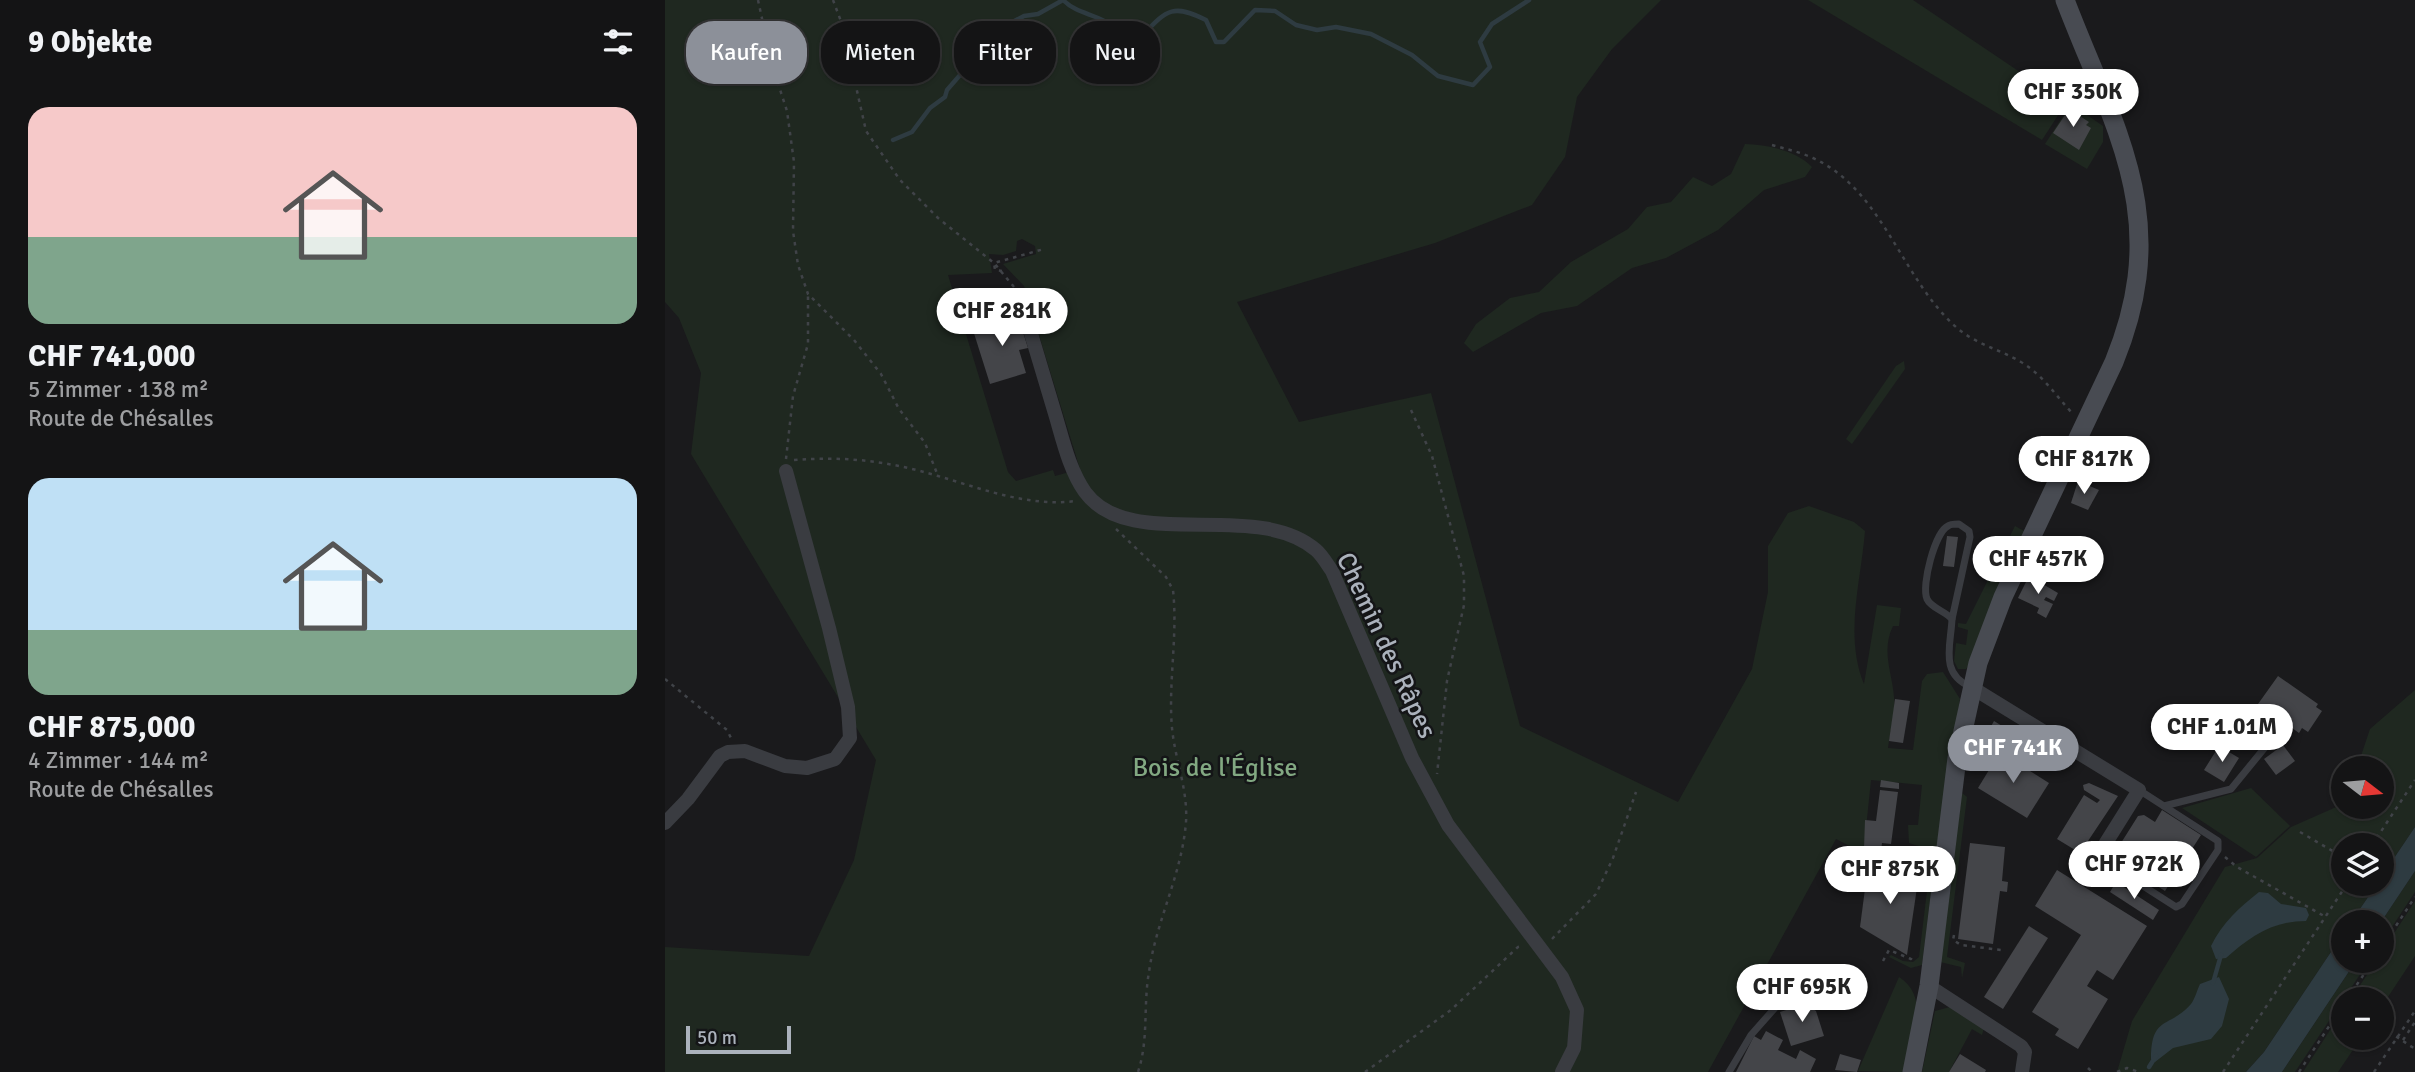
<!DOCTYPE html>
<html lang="de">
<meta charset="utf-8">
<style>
:root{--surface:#141415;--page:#1d1d1e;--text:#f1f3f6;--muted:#9d9ea0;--line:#333334;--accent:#8c9099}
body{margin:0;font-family:Signika,sans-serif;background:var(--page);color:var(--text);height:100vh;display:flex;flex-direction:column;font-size:26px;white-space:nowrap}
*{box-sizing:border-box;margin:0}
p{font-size:23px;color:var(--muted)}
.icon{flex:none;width:38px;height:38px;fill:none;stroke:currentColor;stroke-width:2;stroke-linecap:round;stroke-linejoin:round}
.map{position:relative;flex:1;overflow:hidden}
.sheet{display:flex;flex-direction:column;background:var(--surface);width:665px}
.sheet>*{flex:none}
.guide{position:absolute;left:21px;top:21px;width:665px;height:63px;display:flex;gap:14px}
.needle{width:46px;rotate:106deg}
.controls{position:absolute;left:1666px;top:756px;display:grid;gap:14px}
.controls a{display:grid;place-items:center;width:63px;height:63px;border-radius:50%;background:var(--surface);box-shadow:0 2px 5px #0004,0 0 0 2px var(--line);font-size:35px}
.scale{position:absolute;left:21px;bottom:18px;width:105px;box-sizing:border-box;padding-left:7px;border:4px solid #abb2bc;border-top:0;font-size:19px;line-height:24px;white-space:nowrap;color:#abb2bc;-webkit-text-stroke:5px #141517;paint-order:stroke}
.price{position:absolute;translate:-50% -60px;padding:0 16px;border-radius:24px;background:#fff;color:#222;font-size:23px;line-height:46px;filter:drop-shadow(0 2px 4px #0008)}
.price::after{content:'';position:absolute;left:50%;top:42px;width:21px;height:16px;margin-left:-10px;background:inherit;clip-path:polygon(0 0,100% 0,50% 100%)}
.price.active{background:var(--accent);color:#fff}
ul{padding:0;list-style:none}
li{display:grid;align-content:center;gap:14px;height:371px;padding:0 28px}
li span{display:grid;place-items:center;height:217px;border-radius:21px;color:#555}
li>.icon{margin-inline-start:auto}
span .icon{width:126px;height:126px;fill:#fffc;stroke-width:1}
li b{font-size:30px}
h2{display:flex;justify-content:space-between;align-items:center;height:84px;padding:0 28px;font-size:30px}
.chip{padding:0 24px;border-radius:28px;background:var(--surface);box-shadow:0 2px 5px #0004,0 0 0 2px var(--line);font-size:24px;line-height:63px}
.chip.active{background:var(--accent);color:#fff}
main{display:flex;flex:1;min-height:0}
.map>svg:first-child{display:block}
.green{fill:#1f2820;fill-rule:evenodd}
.water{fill:#2e3b41}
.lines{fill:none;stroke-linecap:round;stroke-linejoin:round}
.stream{stroke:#2e3b41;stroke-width:4.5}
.building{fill:#444549}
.path{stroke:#404348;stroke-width:2.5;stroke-dasharray:3.5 5;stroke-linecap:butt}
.lane{stroke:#3a3c41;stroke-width:7}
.street{stroke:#3a3c41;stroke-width:14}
.secondary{stroke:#484b52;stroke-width:19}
.labels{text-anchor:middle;stroke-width:5;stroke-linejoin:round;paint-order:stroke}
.street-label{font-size:26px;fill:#abb2bc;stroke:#141517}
.park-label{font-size:26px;fill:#82a882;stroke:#141517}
</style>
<main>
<section class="sheet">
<h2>9 Objekte<svg class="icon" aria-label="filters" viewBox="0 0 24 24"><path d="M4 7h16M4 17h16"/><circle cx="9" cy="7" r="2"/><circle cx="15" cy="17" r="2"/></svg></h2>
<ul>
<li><span style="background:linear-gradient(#f6c9c9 60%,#7fa58c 0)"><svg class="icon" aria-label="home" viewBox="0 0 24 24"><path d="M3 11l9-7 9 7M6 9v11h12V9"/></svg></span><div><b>CHF 741,000</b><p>5 Zimmer · 138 m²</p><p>Route de Chésalles</p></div></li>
<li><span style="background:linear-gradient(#bfe0f5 70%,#7fa58c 0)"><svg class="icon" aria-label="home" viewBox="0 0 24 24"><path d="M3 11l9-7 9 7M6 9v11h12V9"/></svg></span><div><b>CHF 875,000</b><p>4 Zimmer · 144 m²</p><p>Route de Chésalles</p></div></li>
</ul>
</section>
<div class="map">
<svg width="1750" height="1072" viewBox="0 0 1750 1072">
<rect width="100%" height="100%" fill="#1a1a1c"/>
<g class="green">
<path d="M0,0H996L947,49L912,97L900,157L867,205L770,243L572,302L634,422L766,393L855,726L1013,802L1087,669L1103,592V546L1123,513L1144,506L1189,522L1200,531C1196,582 1179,635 1199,684L1212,605L1236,608L1234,626H1228C1216,651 1227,672 1229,697C1231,713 1225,732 1223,748L1248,750L1257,681L1262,674L1278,672L1295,699L1274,844L1266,850L1244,843L1243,825H1253L1257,785L1206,780L1199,848L1270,861L1257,965L1246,968L1224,957L1226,955L1238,961L1248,962L1254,957L1265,866L1261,862L1198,853L1171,839L1043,1072H0V947L144,956L189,860L211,760L26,454L36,373L14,318L0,302ZM357,239L370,246L371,254L338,264L359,286L415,469L390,476L388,470L351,481L343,472L283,275L327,273L324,254L338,255L351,251L352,241Z"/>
<polygon points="1143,0 1248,0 1401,103 1377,140"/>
<polygon points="1406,104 1438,126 1438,142 1422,169 1380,144"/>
<path d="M1080,144C1103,145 1131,150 1147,167L1140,177L1099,190L1053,230L1001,258L967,268L912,306L876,313L808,352L799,343L811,324L845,298L874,292L906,262L963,229L982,207L1006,202L1028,177L1047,186L1066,174Z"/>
<polygon points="1239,361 1240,369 1187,444 1181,439 1231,366"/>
<polygon points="1350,526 1361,532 1305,664 1301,669 1293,669 1289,661 1291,643 1301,645 1303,630 1293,627 1293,623 1301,624"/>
<polygon points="1750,690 1750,827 1717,876 1717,845 1678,845 1678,884 1712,884 1686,922 1678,922 1678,934 1599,1052 1581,1072 1452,1072 1467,1021 1560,867 1592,858 1626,827 1678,804 1678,807 1717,807 1717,768 1692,768 1705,729"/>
<polygon points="1586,788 1625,826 1591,857 1517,808"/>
<polygon points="1297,793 1302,797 1282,957 1300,963 1297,978 1296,967 1275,962"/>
<polygon points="1750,871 1750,892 1717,942 1716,922"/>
<polygon points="1750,901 1750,956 1717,1006 1717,999 1686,999 1711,961 1717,961 1717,952"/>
<polygon points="1691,961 1704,961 1630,1072 1617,1072"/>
<path d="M1234,977C1267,998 1246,1041 1240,1072L1193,1071Z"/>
<polygon points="1285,1007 1319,1028 1317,1035 1307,1029 1284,1072 1257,1072 1270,1011"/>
<polygon points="1678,1010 1678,1038 1696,1038 1673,1072 1638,1072"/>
</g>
<g class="water">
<polygon points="1750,827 1750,871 1716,922 1686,922 1712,884 1717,884 1717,876"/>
<path d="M1594,892L1603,893L1616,904L1641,908L1644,915L1641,921C1607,921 1585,937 1561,958L1551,959L1546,946C1557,923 1575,907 1594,892Z"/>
<polygon points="1678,934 1678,961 1691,961 1617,1072 1581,1072 1599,1052"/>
<path d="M1554,977L1564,999L1557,1026L1546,1039L1508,1048L1490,1062L1486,1059C1486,1015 1504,1029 1526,1004C1530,999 1532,990 1535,984Z"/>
</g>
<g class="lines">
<g class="stream">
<path d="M228,140L247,132L265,108L280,97L282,90L336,28L359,16L373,14L398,0C415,17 436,12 456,34H479C502,9 509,4 541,20L551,42H559L590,10L610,11L631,25L652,30L671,27L706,34L747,55L773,76L808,85L825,67L815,42L827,24L864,0"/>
<polyline points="1548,983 1556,955"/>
<polyline points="1484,1067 1491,1056"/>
</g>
</g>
<g class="building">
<polygon points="1404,109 1424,122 1421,125 1426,128 1414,150 1388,133"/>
<polygon points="352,313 363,348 354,350 361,373 325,384 307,327"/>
<polygon points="1413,481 1434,490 1423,510 1406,503"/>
<polygon points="1282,536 1293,537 1289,567 1278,566"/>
<polygon points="1364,576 1393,593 1389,601 1381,597 1379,600 1388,604 1381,618 1372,613 1374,608 1353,598"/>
<polygon points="1613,676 1653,704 1651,707 1657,711 1643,732 1637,728 1634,733 1593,704"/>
<polygon points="1230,699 1245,701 1238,743 1224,741"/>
<polygon points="1329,721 1342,729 1336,738 1324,730"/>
<polygon points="1618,745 1630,761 1611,775 1599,759"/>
<polygon points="1554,746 1574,758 1559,782 1539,770"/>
<polygon points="1335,752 1384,783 1362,818 1313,788"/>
<polygon points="1216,780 1234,783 1234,789 1215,787"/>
<polygon points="1424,783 1453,796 1415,853 1392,839 1419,795 1432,803 1435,800 1419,790 1418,785"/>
<polygon points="1215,790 1233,792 1226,844 1217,843 1216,851 1199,848 1200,820 1211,821"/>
<polygon points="1497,810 1536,835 1500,891 1460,865 1467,855 1458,849 1456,843 1473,816 1479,815 1490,822"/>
<polygon points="1305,843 1340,847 1337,881 1343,882 1342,892 1335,891 1328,944 1293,939"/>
<polygon points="1203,866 1254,874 1242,955 1195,927"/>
<polygon points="1392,870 1482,926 1448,980 1432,970 1422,986 1443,999 1413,1049 1390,1035 1394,1029 1367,1012 1416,935 1370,906"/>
<polygon points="1451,882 1494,910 1488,920 1445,892"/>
<polygon points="1364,926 1383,938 1338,1009 1319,997"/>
<polygon points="1140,1004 1151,1011 1159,1036 1126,1046 1115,1012"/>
<polygon points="1101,1031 1118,1040 1113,1050 1131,1059 1135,1050 1151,1059 1145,1072 1071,1072 1089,1036 1096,1040"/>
<polygon points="1175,1054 1196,1060 1192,1072 1170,1070"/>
<polygon points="1295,1054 1321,1070 1320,1072 1284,1072"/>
</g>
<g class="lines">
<g class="path">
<polyline points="93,0 107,65 122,111 129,162 128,231 133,265 143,294 189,340 216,374 234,409 260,443 273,476"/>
<polyline points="168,0 177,24 201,131 235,180 273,218 329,263 330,270 337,271"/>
<path d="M1107,145C1121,149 1135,152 1148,158C1218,190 1236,278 1291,327C1310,344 1334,349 1356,362C1379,376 1390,395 1408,414"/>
<polyline points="349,287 329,263 379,249"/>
<polyline points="746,410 767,456 799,576 799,605 782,681 772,774"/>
<polyline points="121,459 128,396 143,344 143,294"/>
<path d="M129,460C181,456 223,461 273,476C317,489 364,507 411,501"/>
<path d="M451,529L501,577L508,590C513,636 503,683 507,728C510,760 523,789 521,822C517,874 491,921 484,972C478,1005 484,1039 473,1072"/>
<polyline points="0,679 62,730 67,740"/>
<polyline points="1635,832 1678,857"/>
<polyline points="1707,845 1750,780"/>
<polyline points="1560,857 1572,867 1659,916"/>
<polyline points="1289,935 1288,940 1296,945 1336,950"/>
<polyline points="887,939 931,894 948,858 971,792"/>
<polyline points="1717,947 1750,897"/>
<polyline points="1218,961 1224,950 1246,959 1248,955"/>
<polyline points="1682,999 1708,961"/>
<polyline points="1717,1027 1750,1049"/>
<polyline points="1738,1040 1750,1022"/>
<polyline points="1423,1068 1427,1072"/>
<polyline points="700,1072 786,1010 853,947 858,946"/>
<polyline points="1452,1072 1462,1068 1474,1072"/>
<polyline points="1558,1072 1682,884"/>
<polyline points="1634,1072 1678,1005"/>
<polyline points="1709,1072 1750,1011"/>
</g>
<g class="lane">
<path d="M1294,524L1304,531L1305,537L1287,619C1280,611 1266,608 1262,599C1256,586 1270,532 1283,526C1285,524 1291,524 1294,524Z"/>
<path d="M1287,619C1286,645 1274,674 1306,687"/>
<polyline points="1499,806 1566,789 1611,734"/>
<polyline points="1433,857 1511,907 1517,904 1553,850 1553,841 1474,790"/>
<polyline points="1064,1072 1086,1035 1132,983"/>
</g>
<g class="street">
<path d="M356,300C368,339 379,378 391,417C398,441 405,471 420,492C465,554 591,498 651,550C657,555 662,564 667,571L747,758L783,825L897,977L912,1010L909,1048L897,1072"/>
<polyline points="1306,687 1474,790 1432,857"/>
<polyline points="0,823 23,799 55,756 63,752 80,751 120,766 142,768 170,759 185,738 183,707 164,628 121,471"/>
<polyline points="1264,986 1356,1046 1360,1052 1357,1072"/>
</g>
<path class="secondary" d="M1247,1072L1264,986L1292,758L1313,663L1338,597L1449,362C1508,218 1451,133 1400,0"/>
</g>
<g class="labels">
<g class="street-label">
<text transform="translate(722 645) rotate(65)" y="9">Chemin des Râpes</text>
</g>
<g class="park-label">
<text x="550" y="776">Bois de l'Église</text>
</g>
</g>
</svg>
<div class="controls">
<a><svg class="needle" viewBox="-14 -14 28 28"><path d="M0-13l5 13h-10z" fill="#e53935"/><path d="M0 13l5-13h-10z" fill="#9d9ea0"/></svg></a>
<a><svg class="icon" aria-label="layers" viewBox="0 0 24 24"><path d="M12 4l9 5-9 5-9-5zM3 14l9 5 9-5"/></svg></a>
<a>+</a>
<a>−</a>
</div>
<div class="scale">50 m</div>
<b class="price" style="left:1408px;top:129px">CHF 350K</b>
<b class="price" style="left:337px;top:348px">CHF 281K</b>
<b class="price" style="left:1419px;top:496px">CHF 817K</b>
<b class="price" style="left:1373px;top:596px">CHF 457K</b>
<b class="price" style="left:1557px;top:764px">CHF 1.01M</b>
<b class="price active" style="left:1348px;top:785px">CHF 741K</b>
<b class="price" style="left:1469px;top:901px">CHF 972K</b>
<b class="price" style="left:1225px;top:906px">CHF 875K</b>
<b class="price" style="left:1137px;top:1024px">CHF 695K</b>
<div class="guide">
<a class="chip active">Kaufen</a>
<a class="chip">Mieten</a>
<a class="chip">Filter</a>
<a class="chip">Neu</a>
</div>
</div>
</main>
